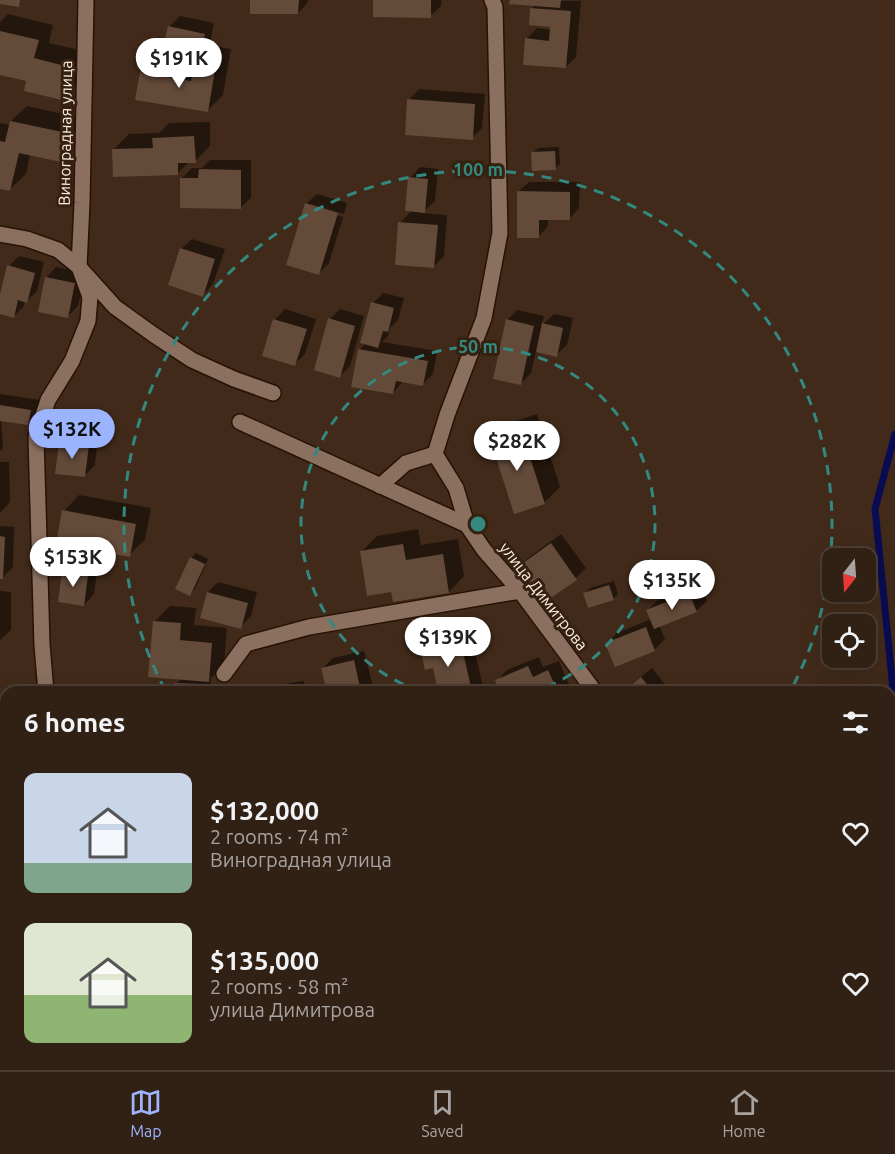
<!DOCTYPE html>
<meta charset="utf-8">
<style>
:root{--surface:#312014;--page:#39281d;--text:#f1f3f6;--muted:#a8a3a0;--line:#4c3e34;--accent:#9cb4fd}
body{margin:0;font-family:Ubuntu,sans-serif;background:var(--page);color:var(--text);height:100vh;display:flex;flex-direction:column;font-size:22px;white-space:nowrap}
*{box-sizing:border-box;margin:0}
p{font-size:20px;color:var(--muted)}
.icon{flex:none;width:33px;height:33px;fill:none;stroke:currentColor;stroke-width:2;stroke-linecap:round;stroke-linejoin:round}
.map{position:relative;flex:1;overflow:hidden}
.panel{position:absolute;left:0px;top:686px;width:896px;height:386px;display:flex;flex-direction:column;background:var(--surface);border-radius:18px 18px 0 0;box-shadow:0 6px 24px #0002,0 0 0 2px var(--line)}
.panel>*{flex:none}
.needle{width:39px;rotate:197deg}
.fabs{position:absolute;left:822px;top:548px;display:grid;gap:12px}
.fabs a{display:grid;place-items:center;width:54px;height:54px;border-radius:12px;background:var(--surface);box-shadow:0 6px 24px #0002,0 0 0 2px var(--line);font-size:30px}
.price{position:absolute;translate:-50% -51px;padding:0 14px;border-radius:21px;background:#fff;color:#222;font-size:20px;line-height:39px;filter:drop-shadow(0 2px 3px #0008)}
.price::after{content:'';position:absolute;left:50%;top:36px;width:18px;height:14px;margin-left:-9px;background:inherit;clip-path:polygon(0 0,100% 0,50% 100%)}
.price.active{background:var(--accent);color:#111}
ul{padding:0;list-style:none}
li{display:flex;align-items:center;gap:18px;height:150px;padding:0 24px}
li span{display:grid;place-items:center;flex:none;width:168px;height:120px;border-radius:12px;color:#555}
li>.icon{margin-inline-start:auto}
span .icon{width:72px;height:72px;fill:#fffc;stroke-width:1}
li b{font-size:26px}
h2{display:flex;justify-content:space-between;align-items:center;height:72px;padding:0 24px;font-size:26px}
.tab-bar{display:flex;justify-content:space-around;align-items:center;height:84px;border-top:2px solid var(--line);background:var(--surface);font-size:16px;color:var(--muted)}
.tab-bar a{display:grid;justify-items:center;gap:3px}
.tab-bar .active{color:var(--accent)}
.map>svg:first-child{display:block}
.shadow{fill:#0007;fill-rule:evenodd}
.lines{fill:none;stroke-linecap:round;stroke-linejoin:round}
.stream{stroke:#090c52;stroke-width:7}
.building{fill:#634a39}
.minor-casing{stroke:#271204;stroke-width:18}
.minor{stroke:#8b705f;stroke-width:15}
.ring{fill:none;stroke:#338880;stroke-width:3;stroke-dasharray:10 8}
.labels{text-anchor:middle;stroke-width:6;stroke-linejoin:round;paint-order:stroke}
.street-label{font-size:16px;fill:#fcede3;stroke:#362010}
.centre{fill:#338880;stroke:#362010;stroke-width:3}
.ring-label{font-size:18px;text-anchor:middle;font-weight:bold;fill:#338880;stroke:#362010;stroke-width:6;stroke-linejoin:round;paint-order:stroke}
</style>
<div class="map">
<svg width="895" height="1070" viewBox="0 0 895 1070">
<rect width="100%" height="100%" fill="#412a1a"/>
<g class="shadow">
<polygon points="251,0 308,0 308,2 298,13"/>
<polygon points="375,0 441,0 441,6 430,16"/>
<polygon points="511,0 581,1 576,57 566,67 526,39 537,28 551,30 552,26 532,8 536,5"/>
<polygon points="8,14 53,25 49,43 84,51 77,83 61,99 28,80 0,73 0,22"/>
<path d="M180,16L214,23L210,43L208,45L231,49L223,95L207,111L142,72L157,57L163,58L169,27ZM196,52L203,54L196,61V64L187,62Z"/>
<polygon points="419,89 485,94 482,128 472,138 409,100"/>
<polygon points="27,106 81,118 76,145 60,160 30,154 26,174 10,189 0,187 0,124 1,123 10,125 11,121"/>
<polygon points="210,122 210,146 195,161 190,161 178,173 113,150 129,134 159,133 169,123"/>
<polygon points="559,147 560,164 555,168 533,153 538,148"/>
<polygon points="210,160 251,160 251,198 240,208 182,178 192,168 202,168"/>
<polygon points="420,167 438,169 435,201 422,213 447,215 444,256 434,266 400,223 412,210 410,178"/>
<polygon points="529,182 580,182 579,208 569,219 548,219 548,226 538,237 518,192"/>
<polygon points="317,194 347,203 344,214 310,204 310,207 343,217 329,263 319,273 306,204"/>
<polygon points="192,239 225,249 213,284 203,295 181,249"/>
<polygon points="19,256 44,262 37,291 27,301 25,301 24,306 14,316 0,313 0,300 9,266"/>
<polygon points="56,267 85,273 78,306 68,316 46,278"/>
<polygon points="383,293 404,298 398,320 390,328 388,336 382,342 437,351 433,374 423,384 403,381 393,393 359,350 366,343 373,303"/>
<polygon points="285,309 316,319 305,354 295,364 275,320"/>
<polygon points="340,309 364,316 350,366 340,376 330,319"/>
<polygon points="517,310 544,316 541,326 554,314 573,318 567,345 556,355 536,351 531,373 521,383 507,320"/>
<polygon points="0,394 40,400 38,413 27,424 1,420 3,448 0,451"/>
<polygon points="537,414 560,487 545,502 515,512 492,440 507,424"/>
<polygon points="70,432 98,435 95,465 84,476 60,442"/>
<polygon points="0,462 9,462 10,502 0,513"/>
<polygon points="79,495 151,508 145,540 129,555 64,511"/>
<polygon points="0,526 14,527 13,567 2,578 0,578"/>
<polygon points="418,529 421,545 458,539 464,576 449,592 392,591 362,551 377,536"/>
<polygon points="561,534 586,568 576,578 518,568 528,558"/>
<polygon points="196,553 208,559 195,589 190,594 191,558"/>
<polygon points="74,562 98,565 94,594 84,605 64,572"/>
<polygon points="614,581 618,594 613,599 585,593 590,588"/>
<polygon points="218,582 257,592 251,616 240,627 208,592"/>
<polygon points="700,584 707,601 696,611 659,625 665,639 654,650 616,665 607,643 617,633 651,619 648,610 658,600"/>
<polygon points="0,591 11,592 11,630 0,640"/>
<polygon points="170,606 196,608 194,625 227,628 224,665 211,678 210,692 175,692 176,684 181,678 155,621"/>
<polygon points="471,634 484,692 439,692 434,666 422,653 433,642"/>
<polygon points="364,651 373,687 368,692 328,692 323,668 333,658"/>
<polygon points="539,657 543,667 559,661 569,685 562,692 502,692 497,681 507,670"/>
<polygon points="652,668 671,692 624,692 632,684"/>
<polygon points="304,681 306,692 266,692 272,686"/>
<polygon points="0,709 6,710 6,753 2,757 0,757"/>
<polygon points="890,897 892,897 892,957 890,960"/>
<polygon points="0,931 6,932 6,955 5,960 0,964"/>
<polygon points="242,1065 288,1065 283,1070 243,1070"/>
<polygon points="443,1065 481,1065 466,1067 463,1070 444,1070"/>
</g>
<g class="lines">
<polyline class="stream" points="895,434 875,509 895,709"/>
</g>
<g class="building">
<polygon points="0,0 20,0 19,7 0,4"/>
<polygon points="250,0 299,0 298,14 250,14"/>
<polygon points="373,0 431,0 431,18 373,17"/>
<polygon points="510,0 561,0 560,8 509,4"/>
<polygon points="530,8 571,11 566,68 523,65 525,38 549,41 550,27 529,25"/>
<polygon points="168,26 205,34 200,55 188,52 185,66 160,61"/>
<polygon points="0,31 39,40 34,58 69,67 62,100 24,91 26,81 0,75"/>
<polygon points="195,60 216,64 208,112 135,100 140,72 191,81"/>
<polygon points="407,99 475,104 473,140 405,135"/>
<polygon points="10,121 67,133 61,162 19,153 10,191 0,189 0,141 5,142"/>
<polygon points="194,136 196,163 178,163 178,175 113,177 112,149 153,148 152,138"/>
<polygon points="555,151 556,170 532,171 531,152"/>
<polygon points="199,169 241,170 241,209 180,208 180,178 198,178"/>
<polygon points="408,177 428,179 425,213 405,211"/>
<polygon points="517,191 570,192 570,220 539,220 539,238 517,238"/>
<polygon points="305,203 338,213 319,275 286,265"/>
<polygon points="398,222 438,225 434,268 395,265"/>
<polygon points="180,248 215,259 203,297 168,285"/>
<polygon points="7,265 35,273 27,303 18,300 14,318 0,314 0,294"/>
<polygon points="45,277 75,283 68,318 38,312"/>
<polygon points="371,302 394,308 388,332 383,331 378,348 360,343"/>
<polygon points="328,318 355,326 340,378 314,370"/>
<polygon points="273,319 307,329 295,366 262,356"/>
<polygon points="506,319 534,326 521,385 493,379"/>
<polygon points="542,323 563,328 557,357 536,352"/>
<polygon points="358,349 428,361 423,386 396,381 393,394 351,387"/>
<polygon points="0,405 31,410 28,425 0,421"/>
<polygon points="521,429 545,504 514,514 490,439"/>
<polygon points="59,442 89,445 85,477 55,474"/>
<polygon points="62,510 136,524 130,557 56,544"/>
<polygon points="0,536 5,537 3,579 0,579"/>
<polygon points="551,543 577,580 542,604 516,568"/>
<polygon points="403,544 406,560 443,554 449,593 393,602 391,592 367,596 360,551"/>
<polygon points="190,557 205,564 190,596 175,589"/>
<polygon points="62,571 88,575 84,606 58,602"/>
<polygon points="609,585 614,600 588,608 583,593"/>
<polygon points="207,592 248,603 241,629 200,618"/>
<polygon points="689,593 697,612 654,629 646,610"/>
<polygon points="153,621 181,623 180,640 212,643 209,682 148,677"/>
<polygon points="646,627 655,651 615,667 605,643"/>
<polygon points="461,643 472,692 438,692 433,668 425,670 421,652"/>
<polygon points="354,660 361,692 327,692 321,668"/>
<polygon points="528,666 533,677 548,670 558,692 500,692 495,680"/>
<polygon points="641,677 653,692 623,692"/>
<polygon points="174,683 201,684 201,692 174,692"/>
<polygon points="0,720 4,720 3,759 0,759"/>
<polygon points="240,1065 277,1065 278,1070 241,1070"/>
<polygon points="441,1065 460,1065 460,1070 442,1070"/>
</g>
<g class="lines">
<g class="minor-casing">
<g id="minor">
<polyline points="492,0 495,7 500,233 484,318 447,415 435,454 456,488 467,525 484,550 520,591 595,692"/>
<polyline points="0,234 27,239 58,250 79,267 115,307 154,335 192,360 234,379 273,393"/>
<polyline points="240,422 467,525"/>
<polyline points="380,486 406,463 435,454"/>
<polyline points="224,674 246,644 309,627 520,591"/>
<polyline points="46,692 42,645 36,437 48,400 72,361 88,321 90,297 79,267 82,203 86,0"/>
<polyline points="558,1065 559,1070"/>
<polyline points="736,1065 736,1070"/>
</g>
</g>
<use href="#minor" class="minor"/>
</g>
<g class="ring">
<path d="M420 691A177 177 0 1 1 536 691"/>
<path d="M165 690A354 354 0 1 1 791 690"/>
</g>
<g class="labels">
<g class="street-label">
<text transform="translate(65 133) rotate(-89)" y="6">Виноградная улица</text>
<text transform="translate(544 596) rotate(52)" y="6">улица Димитрова</text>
</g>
</g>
<circle cx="478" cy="524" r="9" class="centre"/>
<g class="ring-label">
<text x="478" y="176">100 m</text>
<text x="478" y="353">50 m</text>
</g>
</svg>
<div class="fabs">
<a><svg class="needle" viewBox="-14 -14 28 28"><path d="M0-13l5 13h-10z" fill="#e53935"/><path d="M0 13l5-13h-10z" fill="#a8a3a0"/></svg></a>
<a><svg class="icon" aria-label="locate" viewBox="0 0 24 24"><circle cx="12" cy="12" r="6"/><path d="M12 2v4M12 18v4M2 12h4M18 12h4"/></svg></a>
</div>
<b class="price" style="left:179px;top:89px">$191K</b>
<b class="price active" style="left:72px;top:460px">$132K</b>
<b class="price" style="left:517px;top:472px">$282K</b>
<b class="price" style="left:73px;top:588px">$153K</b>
<b class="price" style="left:672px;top:611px">$135K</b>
<b class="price" style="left:448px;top:668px">$139K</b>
<section class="panel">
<h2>6 homes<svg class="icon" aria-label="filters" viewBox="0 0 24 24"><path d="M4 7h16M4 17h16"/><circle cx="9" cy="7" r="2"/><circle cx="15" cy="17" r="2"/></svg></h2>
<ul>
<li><span style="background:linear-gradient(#c9d6e8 75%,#7fa58c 0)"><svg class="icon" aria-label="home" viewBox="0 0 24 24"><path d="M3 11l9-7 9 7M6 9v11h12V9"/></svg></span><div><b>$132,000</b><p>2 rooms · 74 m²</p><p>Виноградная улица</p></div><svg class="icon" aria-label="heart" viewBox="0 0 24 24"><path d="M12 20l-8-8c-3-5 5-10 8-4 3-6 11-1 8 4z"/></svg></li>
<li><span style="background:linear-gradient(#dfe7d0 60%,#8fb573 0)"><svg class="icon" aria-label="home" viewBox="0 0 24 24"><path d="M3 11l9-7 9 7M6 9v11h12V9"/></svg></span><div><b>$135,000</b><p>2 rooms · 58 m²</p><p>улица Димитрова</p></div><svg class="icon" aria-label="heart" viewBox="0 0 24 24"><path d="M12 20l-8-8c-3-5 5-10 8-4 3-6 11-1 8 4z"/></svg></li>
</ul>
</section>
</div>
<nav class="tab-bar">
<a class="active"><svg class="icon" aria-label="map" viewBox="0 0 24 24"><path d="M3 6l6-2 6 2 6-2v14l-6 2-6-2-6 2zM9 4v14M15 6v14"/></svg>Map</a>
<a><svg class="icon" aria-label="saved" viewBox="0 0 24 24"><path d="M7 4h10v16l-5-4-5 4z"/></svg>Saved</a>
<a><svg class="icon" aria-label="home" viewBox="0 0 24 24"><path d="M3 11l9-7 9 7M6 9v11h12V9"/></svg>Home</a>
</nav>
